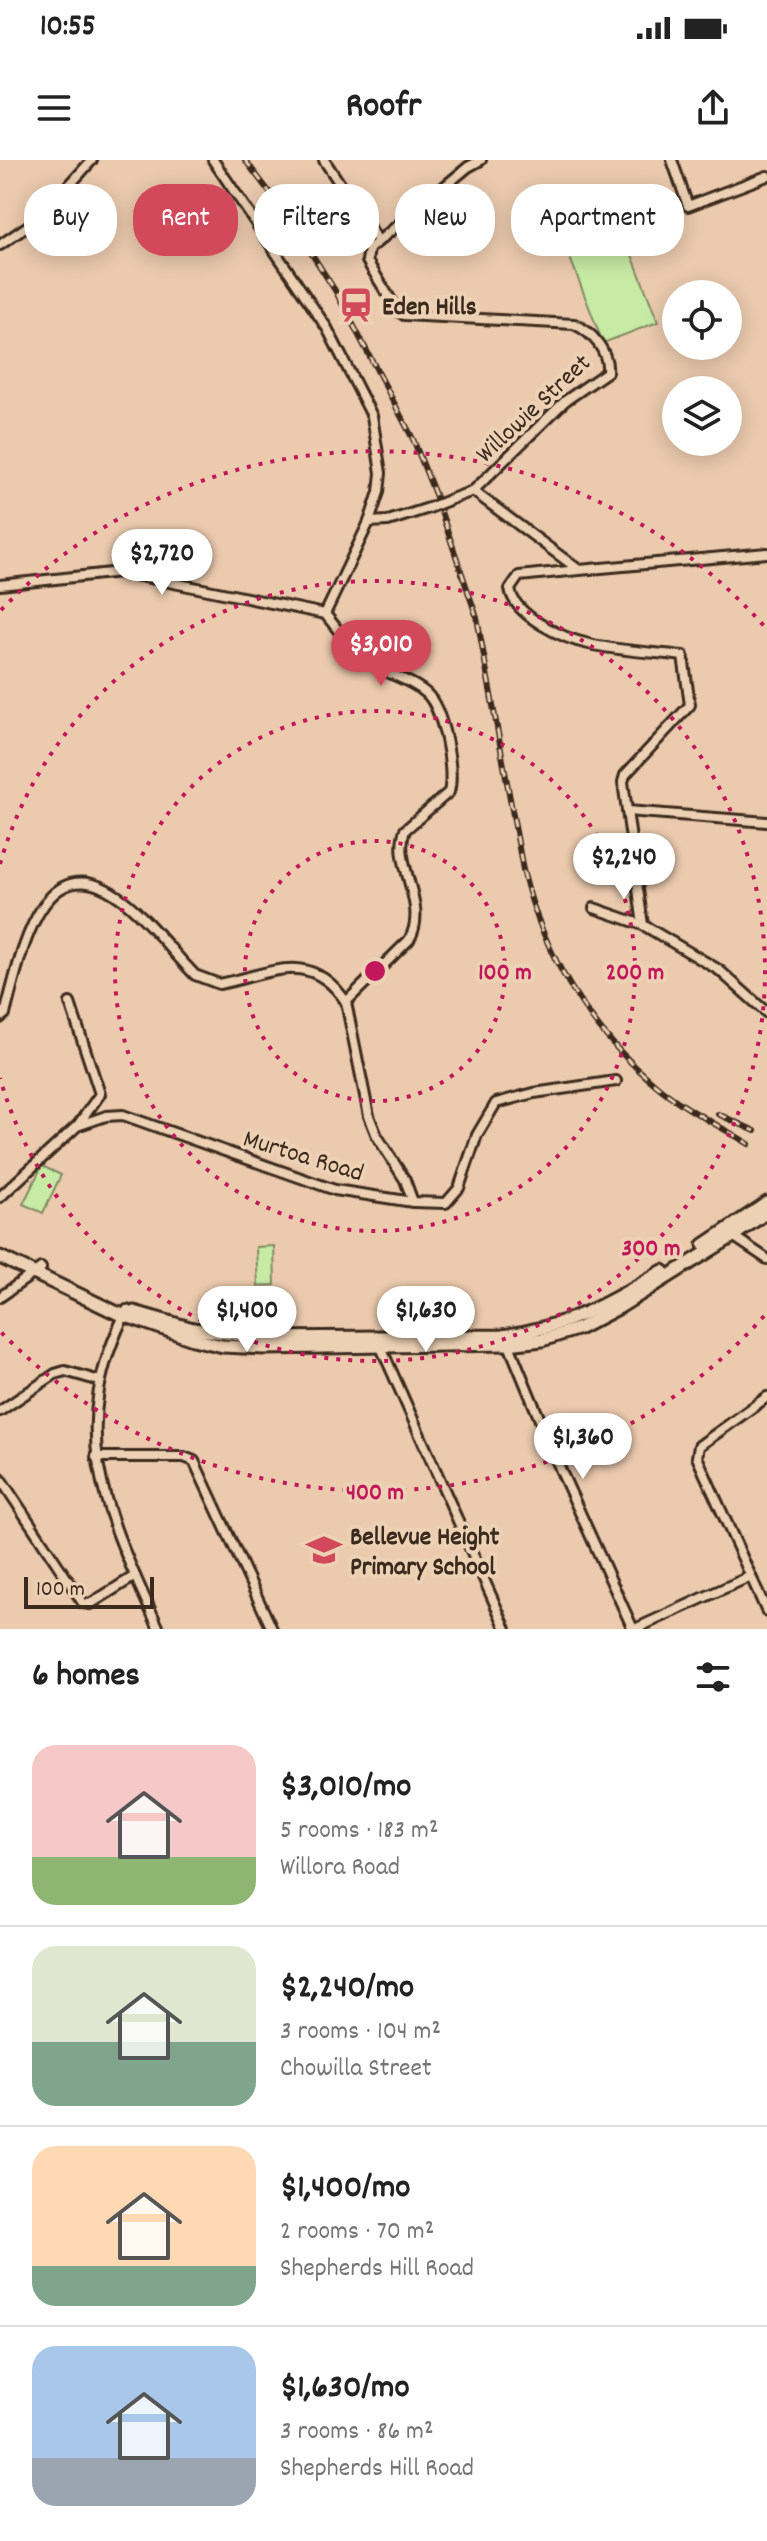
<!DOCTYPE html>
<meta charset="utf-8">
<style>
:root{--surface:#fff;--page:#f2f2f2;--text:#222;--muted:#767676;--line:#e0e0e0;--accent:#d1495b}
body{margin:0;font-family:Dekko,sans-serif;background:var(--page);color:var(--text);height:100vh;display:flex;flex-direction:column;font-size:30px;white-space:nowrap}
*{box-sizing:border-box;margin:0}
p{font-size:26px;color:var(--muted)}
.icon{flex:none;width:44px;height:44px;fill:none;stroke:currentColor;stroke-width:2;stroke-linecap:round;stroke-linejoin:round}
.map{position:relative;height:1469px;overflow:hidden}
.drawer{display:flex;flex-direction:column;background:var(--surface);flex:1}
.drawer>*{flex:none}
.hud{position:absolute;left:24px;top:24px;width:720px;height:72px;display:flex;gap:16px}
.fabs{position:absolute;left:662px;top:120px;display:grid;gap:16px}
.fabs a{display:grid;place-items:center;width:80px;height:80px;border-radius:50%;background:var(--surface);box-shadow:0 4px 20px #0003;font-size:40px}
.scale{position:absolute;left:24px;bottom:20px;width:130px;box-sizing:border-box;padding-left:8px;border:4px solid #3b2a1e;border-top:0;font-size:22px;line-height:28px;white-space:nowrap;color:#3b2a1e;-webkit-text-stroke:6px #edd1b4;paint-order:stroke}
.price{position:absolute;translate:-50% -68px;padding:0 18px;border-radius:28px;background:#fff;color:#222;font-size:26px;line-height:52px;filter:drop-shadow(0 2px 4px #0008)}
.price::after{content:'';position:absolute;left:50%;top:48px;width:24px;height:18px;margin-left:-12px;background:inherit;clip-path:polygon(0 0,100% 0,50% 100%)}
.price.current{background:var(--accent);color:#fff}
ul{padding:0;list-style:none}
li{display:flex;align-items:center;gap:24px;height:200px;padding:0 32px}
li+li{border-top:2px solid var(--line)}
li span{display:grid;place-items:center;flex:none;width:224px;height:160px;border-radius:24px;color:#555}
li>.icon{margin-inline-start:auto}
span .icon{width:96px;height:96px;fill:#fffc;stroke-width:1}
li b{font-size:34px}
h2{display:flex;justify-content:space-between;align-items:center;height:96px;padding:0 32px;font-size:34px}
.tag{padding:0 28px;border-radius:32px;background:var(--surface);box-shadow:0 4px 20px #0003;font-size:28px;line-height:72px}
.tag.current{background:var(--accent);color:#fff}
.status{display:flex;justify-content:space-between;align-items:center;height:56px;padding:0 40px;background:var(--surface);direction:ltr}
.status svg{height:22px;fill:currentColor}
header{display:flex;justify-content:space-between;align-items:center;height:104px;padding:0 32px;background:var(--surface);font-size:36px;font-weight:700}
.map>svg:first-child{display:block}
.green{fill:#c7eba5;stroke:#818a62;stroke-width:2}
.lines{fill:none;stroke-linecap:round;stroke-linejoin:round}
.minor-casing{stroke:#3b2a1e;stroke-width:14}
.secondary-casing{stroke:#3b2a1e;stroke-width:17}
.minor{stroke:#edd1b4;stroke-width:8}
.secondary{stroke:#edd1b4;stroke-width:11}
.rail-casing{stroke:#3b2a1e;stroke-width:6}
.rail{stroke:#edd1b4;stroke-width:3;stroke-dasharray:9;stroke-linecap:butt}
.minor-bridge-casing{stroke:#3b2a1e;stroke-width:14;stroke-linecap:butt}
.minor-bridge{stroke:#edd1b4;stroke-width:8}
.ring{fill:none;stroke:#c2185b;stroke-width:4;stroke-dasharray:4 8}
.labels{text-anchor:middle;stroke-width:8;stroke-linejoin:round;paint-order:stroke}
.poi-label{font-size:26px;font-weight:bold;fill:#3b2a1e;stroke:#edd1b4;text-anchor:start}
.street-label{font-size:26px;fill:#3b2a1e;stroke:#edd1b4}
.centre{fill:#c2185b;stroke:#edd1b4;stroke-width:4}
.ring-label{font-size:24px;text-anchor:middle;font-weight:bold;fill:#c2185b;stroke:#edd1b4;stroke-width:8;stroke-linejoin:round;paint-order:stroke}
</style>
<div class="status"><b>10:55</b><svg viewBox="0 0 49 12"><path d="M0 12V9h3v3zM5 12V6h3v6zM10 12V3h3v9zM15 12V0h3v12zM26 1h20v11H26zM47 4h2v5h-2z"/></svg></div>
<header><svg class="icon" aria-label="menu" viewBox="0 0 24 24"><path d="M4 6h16M4 12h16M4 18h16"/></svg>Roofr<svg class="icon" aria-label="share" viewBox="0 0 24 24"><path d="M12 15V3M7 8l5-5 5 5M5 13v7h14v-7"/></svg></header>
<div class="map">
<svg width="767" height="1469" viewBox="0 0 767 1469">
<rect width="100%" height="100%" fill="#ebcaae"/>
<filter id="ink" filterUnits="userSpaceOnUse"><feTurbulence type="fractalNoise" baseFrequency=".0125" numOctaves="2"/><feDisplacementMap in="SourceGraphic" scale="16" xChannelSelector="R" yChannelSelector="G"/><feConvolveMatrix kernelMatrix="1 2 1 2 8 2 1 2 1" color-interpolation-filters="sRGB"/></filter>
<g filter="url(#ink)">
<g class="green">
<polygon points="610,38 658,162 603,183 555,59"/>
<polygon points="42,1006 61,1015 43,1053 23,1044"/>
<polygon points="274,1086 275,1125 258,1126 256,1087"/>
</g>
<g class="lines">
<g class="minor-casing">
<g id="minor">
<path d="M213,0L327,168L372,256L381,313L379,332L369,362L325,454C338,469 350,488 366,500C384,514 409,518 426,533C443,548 455,610 449,632L405,670C392,704 430,745 409,780L346,842L369,956L377,976L405,1020L413,1042"/>
<polyline points="324,0 378,81"/>
<polyline points="672,0 688,46 767,16"/>
<polyline points="0,85 41,57 92,0"/>
<path d="M473,331L565,241L607,212C609,191 592,172 574,164L404,155L397,150L367,101L369,89L468,7L481,0"/>
<polyline points="454,338 473,331 579,410 767,393"/>
<polyline points="369,362 388,361 429,348"/>
<path d="M579,410L519,416L510,429C514,456 564,479 589,484C619,491 652,492 683,496L690,545L625,615L623,622L643,765"/>
<polyline points="0,425 120,412 325,454"/>
<polyline points="627,651 767,662"/>
<polyline points="594,748 643,765 719,810 767,853"/>
<polyline points="70,843 100,934 78,965"/>
<path d="M0,858L5,854C20,799 41,677 123,740C150,761 171,791 195,815L219,824C268,815 310,787 346,842"/>
<polyline points="0,1037 77,966 106,956 123,955 335,1030 413,1042 446,1043 459,1028 477,975 496,943 534,933 616,921"/>
<polyline points="733,1076 767,1099"/>
<polyline points="0,1137 41,1108"/>
<path d="M127,1150C64,1273 107,1354 159,1469"/>
<polyline points="507,1180 561,1311 633,1469"/>
<polyline points="380,1185 506,1469"/>
<polyline points="767,1237 699,1286 697,1297 767,1452"/>
<polyline points="0,1251 55,1214 65,1211 100,1221"/>
<polyline points="96,1297 184,1297 194,1301 272,1469"/>
<polyline points="0,1318 83,1443 90,1444 135,1416"/>
<polyline points="635,1469 751,1416"/>
</g>
</g>
<g class="secondary-casing">
<g id="secondary">
<polyline points="704,1085 767,1043"/>
<polyline points="0,1097 115,1152 193,1179 223,1186 264,1188 508,1184 542,1180 580,1168 618,1148 733,1076 767,1052"/>
<path d="M134,1152L193,1169L263,1178L502,1176C566,1168 608,1144 663,1111"/>
</g>
</g>
<use href="#minor" class="minor"/>
<use href="#secondary" class="secondary"/>
<g class="rail-casing">
<g id="rail">
<path d="M245,0L287,55L336,132L413,279L436,337L477,458L523,710C543,794 588,869 656,925C683,948 718,965 749,984"/>
<polyline points="718,954 755,971"/>
</g>
</g>
<use href="#rail" class="rail"/>
<g class="minor-bridge-casing">
<polyline id="minor-bridge" points="429,348 454,338"/>
</g>
<use href="#minor-bridge" class="minor-bridge"/>
</g>
</g>
<g class="ring">
<circle cx="375" cy="811" r="130"/>
<circle cx="375" cy="811" r="260"/>
<path d="M0 704A390 390 0 1 1 0 918"/>
<path d="M764 1156A520 520 0 0 1 1 1172M1 450A520 520 0 0 1 764 466"/>
</g>
<defs>
<g id="station-bare" transform="scale(2.76)"><path d="M-3-6H3Q5-6 5-4V2Q5 4 3 4L4.5 6H3L1.5 4h-3L-3 6H-4.5L-3 4Q-5 4-5 2V-4Q-5-6-3-6ZM-3.5-4v3h7v-3ZM-3.5 1v1.5H-2V1ZM2 1v1.5H3.5V1Z" fill="#d1495b" stroke="#edd1b4" stroke-width="2.5" paint-order="stroke"/></g>
<g id="school-bare" transform="scale(2.76)"><path d="M0-5L7-2L0 1L-7-2ZM-4 1L0 2.5L4 1V4Q0 6-4 4Z" fill="#d1495b" stroke="#edd1b4" stroke-width="2.5" paint-order="stroke"/></g>
</defs>
<g fill-rule="evenodd">
<use href="#station-bare" x="356" y="145"/>
<use href="#school-bare" x="324" y="1390"/>
</g>
<g class="labels">
<g class="poi-label">
<text x="382" y="154">Eden Hills</text>
<text x="350" y="1384">Bellevue Height<tspan x="350" dy="30">Primary School</tspan></text>
</g>
<g class="street-label">
<text transform="translate(532 247) rotate(-43)" y="9">Willowie Street</text>
<text transform="translate(304 994) rotate(17)" y="9">Murtoa Road</text>
</g>
</g>
<circle cx="375" cy="811" r="12" class="centre"/>
<g class="ring-label">
<text x="505" y="819">100 m</text>
<text x="635" y="819">200 m</text>
<text x="651" y="1095">300 m</text>
<text x="375" y="1339">400 m</text>
</g>
</svg>
<div class="fabs">
<a><svg class="icon" aria-label="locate" viewBox="0 0 24 24"><circle cx="12" cy="12" r="6"/><path d="M12 2v4M12 18v4M2 12h4M18 12h4"/></svg></a>
<a><svg class="icon" aria-label="layers" viewBox="0 0 24 24"><path d="M12 4l9 5-9 5-9-5zM3 14l9 5 9-5"/></svg></a>
</div>
<div class="scale">100 m</div>
<b class="price" style="left:162px;top:437px">$2,720</b>
<b class="price current" style="left:381px;top:528px">$3,010</b>
<b class="price" style="left:624px;top:741px">$2,240</b>
<b class="price" style="left:247px;top:1194px">$1,400</b>
<b class="price" style="left:426px;top:1194px">$1,630</b>
<b class="price" style="left:583px;top:1321px">$1,360</b>
<div class="hud">
<a class="tag">Buy</a>
<a class="tag current">Rent</a>
<a class="tag">Filters</a>
<a class="tag">New</a>
<a class="tag">Apartment</a>
</div>
</div>
<section class="drawer">
<h2>6 homes<svg class="icon" aria-label="filters" viewBox="0 0 24 24"><path d="M4 7h16M4 17h16"/><circle cx="9" cy="7" r="2"/><circle cx="15" cy="17" r="2"/></svg></h2>
<ul>
<li><span style="background:linear-gradient(#f6c9c9 70%,#8fb573 0)"><svg class="icon" aria-label="home" viewBox="0 0 24 24"><path d="M3 11l9-7 9 7M6 9v11h12V9"/></svg></span><div><b>$3,010/mo</b><p>5 rooms · 183 m²</p><p>Willora Road</p></div></li>
<li><span style="background:linear-gradient(#dfe7d0 60%,#7fa58c 0)"><svg class="icon" aria-label="home" viewBox="0 0 24 24"><path d="M3 11l9-7 9 7M6 9v11h12V9"/></svg></span><div><b>$2,240/mo</b><p>3 rooms · 104 m²</p><p>Chowilla Street</p></div></li>
<li><span style="background:linear-gradient(#ffd9b3 75%,#7fa58c 0)"><svg class="icon" aria-label="home" viewBox="0 0 24 24"><path d="M3 11l9-7 9 7M6 9v11h12V9"/></svg></span><div><b>$1,400/mo</b><p>2 rooms · 70 m²</p><p>Shepherds Hill Road</p></div></li>
<li><span style="background:linear-gradient(#a9c7e8 70%,#9aa5b1 0)"><svg class="icon" aria-label="home" viewBox="0 0 24 24"><path d="M3 11l9-7 9 7M6 9v11h12V9"/></svg></span><div><b>$1,630/mo</b><p>3 rooms · 86 m²</p><p>Shepherds Hill Road</p></div></li>
</ul>
</section>
